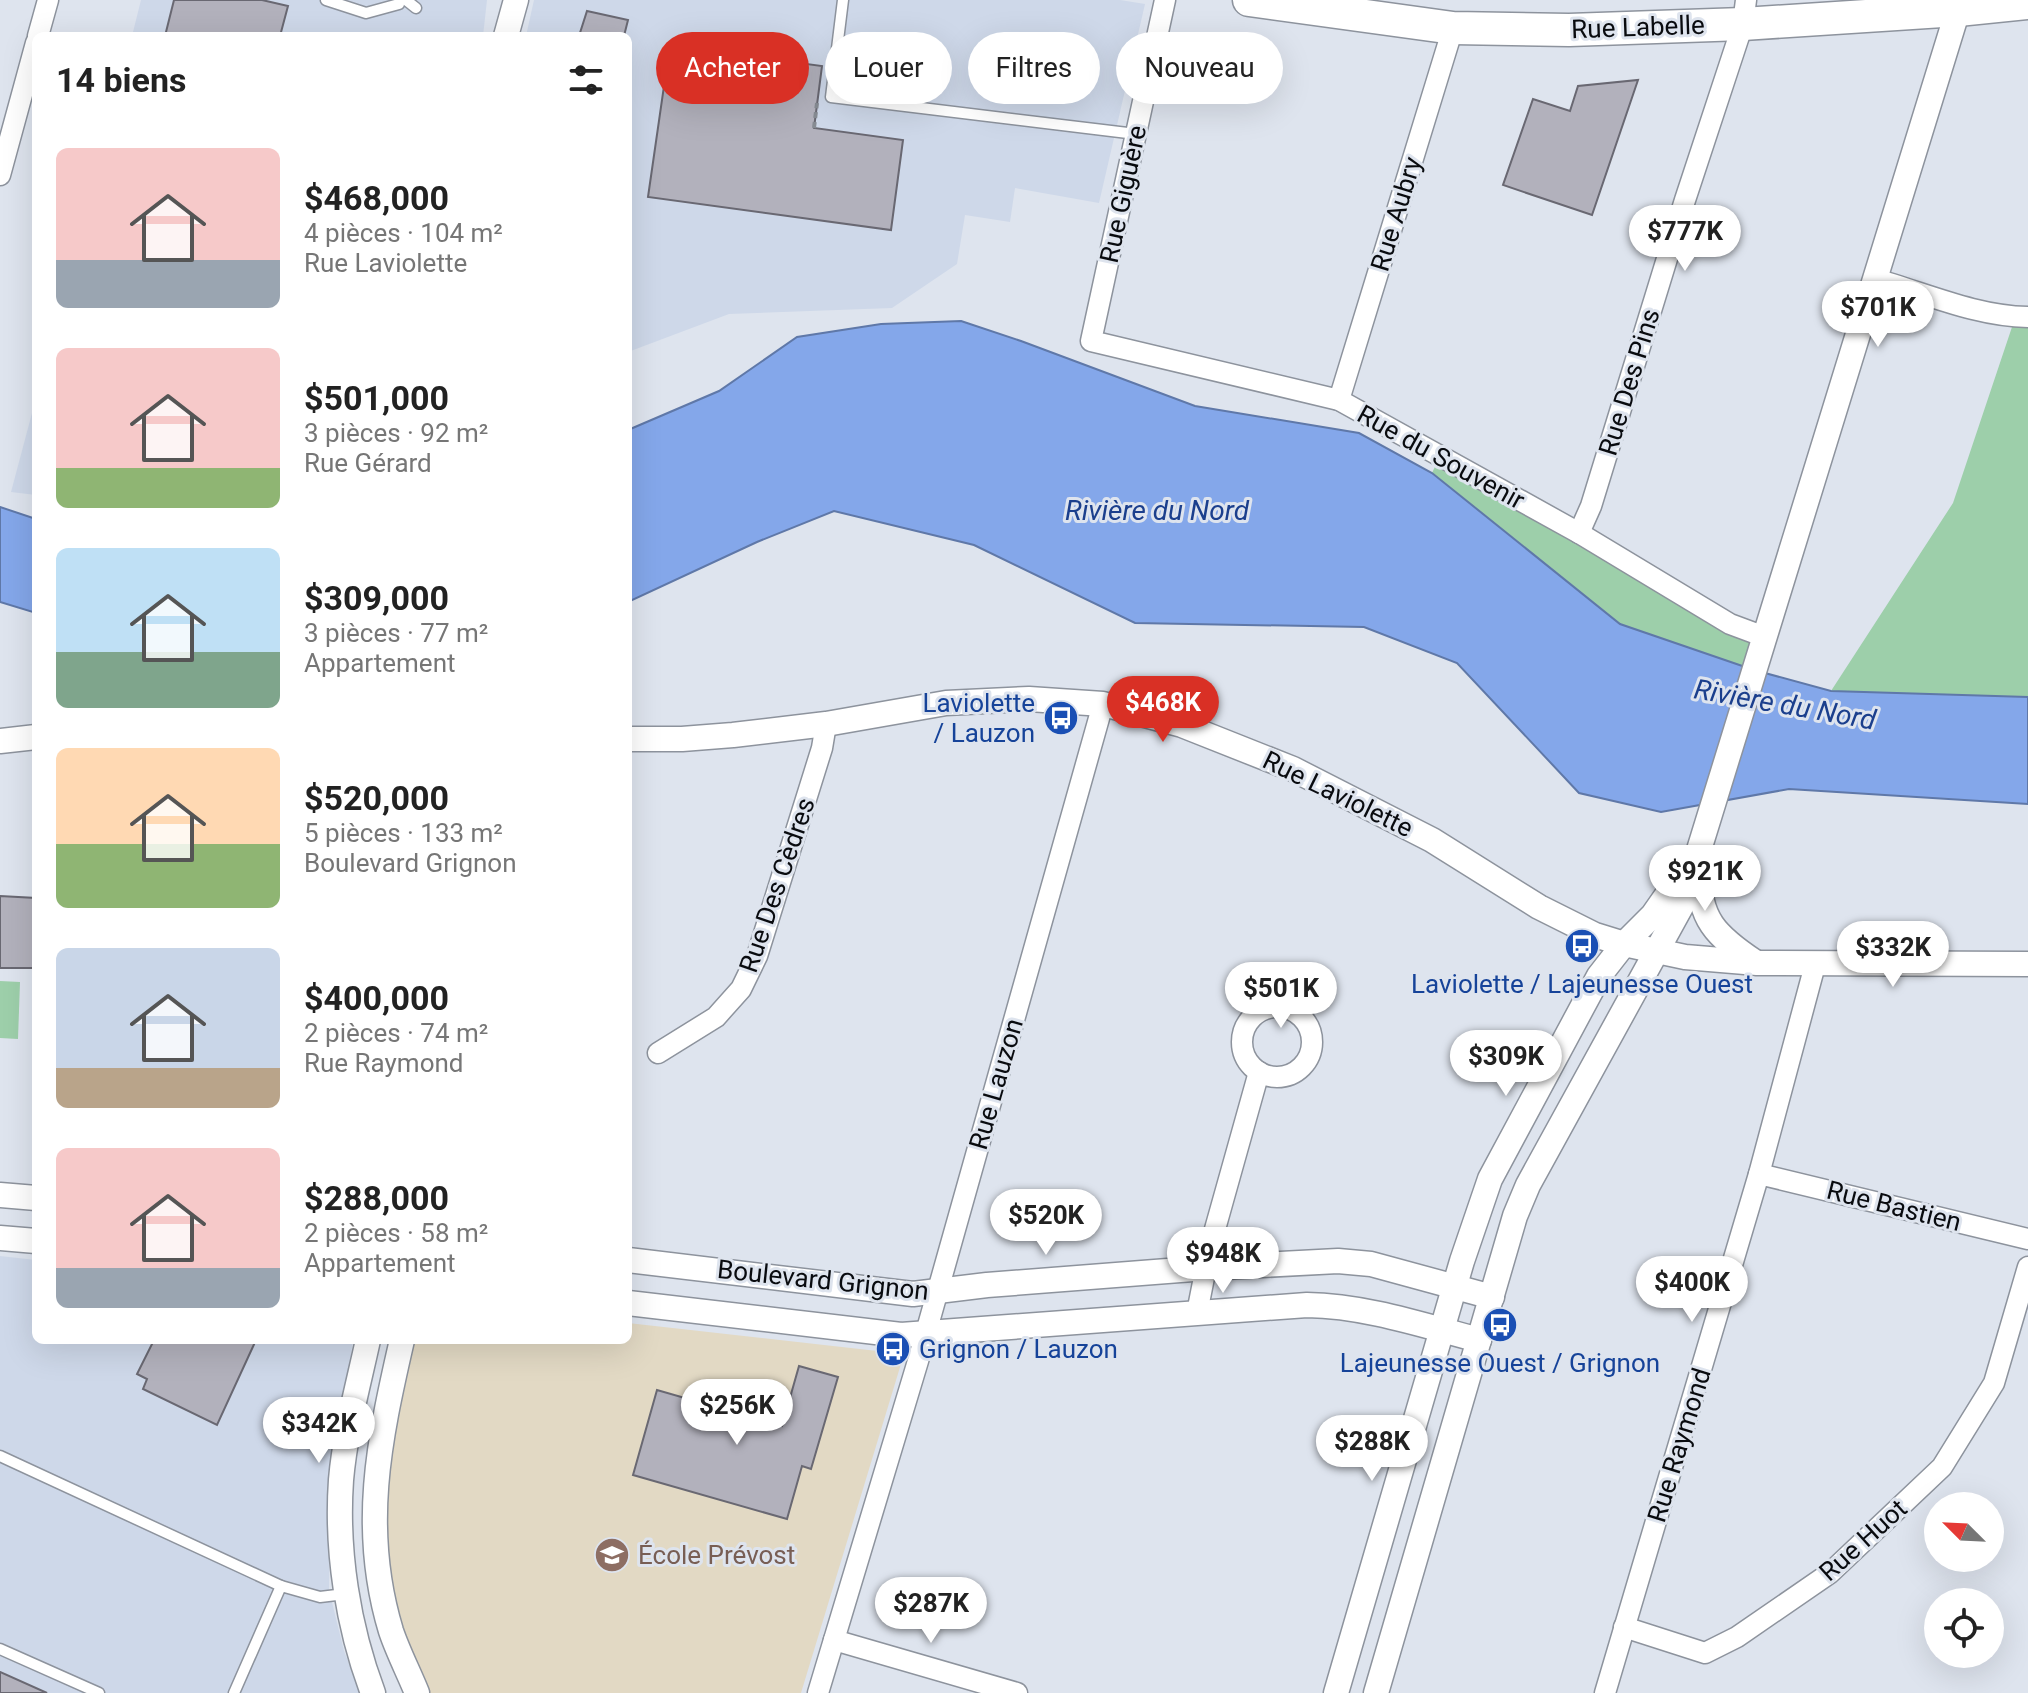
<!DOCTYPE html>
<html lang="fr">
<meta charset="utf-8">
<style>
:root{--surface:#fff;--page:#f6f6f6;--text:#222;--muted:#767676;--accent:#d93025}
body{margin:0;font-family:Roboto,sans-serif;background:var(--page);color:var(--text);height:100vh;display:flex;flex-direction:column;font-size:30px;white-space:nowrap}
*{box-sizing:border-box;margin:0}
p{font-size:26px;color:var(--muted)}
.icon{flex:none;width:44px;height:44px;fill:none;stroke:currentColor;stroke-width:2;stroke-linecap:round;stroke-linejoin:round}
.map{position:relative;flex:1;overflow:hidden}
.side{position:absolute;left:32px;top:32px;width:600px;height:1312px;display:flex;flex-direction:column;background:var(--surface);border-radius:12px;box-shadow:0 8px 32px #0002}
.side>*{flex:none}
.banner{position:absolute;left:656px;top:32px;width:760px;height:72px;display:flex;gap:16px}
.needle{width:52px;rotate:294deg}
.controls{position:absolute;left:1924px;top:1492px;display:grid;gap:16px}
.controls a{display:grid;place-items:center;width:80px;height:80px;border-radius:50%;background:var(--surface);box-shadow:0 8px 32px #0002;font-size:40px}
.price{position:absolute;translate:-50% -68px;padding:0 18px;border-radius:28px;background:#fff;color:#222;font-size:26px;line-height:52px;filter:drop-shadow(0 2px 4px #0008)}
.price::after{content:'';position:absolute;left:50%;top:48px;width:24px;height:18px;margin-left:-12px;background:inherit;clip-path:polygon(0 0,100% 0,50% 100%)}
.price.selected{background:var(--accent);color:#fff}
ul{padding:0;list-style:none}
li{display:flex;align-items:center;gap:24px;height:200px;padding:0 24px}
li span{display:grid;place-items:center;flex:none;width:224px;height:160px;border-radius:12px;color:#555}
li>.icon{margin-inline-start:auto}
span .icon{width:96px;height:96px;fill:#fffc;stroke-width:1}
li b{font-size:34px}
h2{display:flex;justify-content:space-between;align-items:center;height:96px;padding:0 24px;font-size:34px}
.pill{padding:0 28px;border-radius:36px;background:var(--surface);box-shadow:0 8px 32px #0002;font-size:28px;line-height:72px}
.pill.selected{background:var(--accent);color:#fff}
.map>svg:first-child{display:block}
.built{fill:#ced8e9}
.education{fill:#e2d9c4}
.green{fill:#9dcfaa}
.water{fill:#84a7ea;stroke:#5f78a8;stroke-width:2}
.building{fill:#b2b1bc;stroke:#696872;stroke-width:2}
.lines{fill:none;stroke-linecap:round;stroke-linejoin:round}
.service-casing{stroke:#8d939d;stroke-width:13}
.minor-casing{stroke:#8d939d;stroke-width:23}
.tertiary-casing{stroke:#8d939d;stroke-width:27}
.primary-casing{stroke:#8d939d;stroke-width:35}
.path{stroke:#868b92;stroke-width:4;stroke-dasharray:6 4;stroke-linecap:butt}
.service{stroke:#fff;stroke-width:10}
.minor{stroke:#fff;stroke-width:20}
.tertiary{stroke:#fff;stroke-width:24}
.primary{stroke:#fff;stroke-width:32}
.labels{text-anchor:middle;stroke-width:6;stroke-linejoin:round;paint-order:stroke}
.street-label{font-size:26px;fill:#090b0f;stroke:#dee4ee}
.transit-label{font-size:26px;fill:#164399;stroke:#dee4ee}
.education-label{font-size:26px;fill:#785e54;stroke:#dee4ee;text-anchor:start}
.water-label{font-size:28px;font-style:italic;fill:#1b3f8d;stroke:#dee4ee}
</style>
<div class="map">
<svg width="2028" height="1693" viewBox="0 0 2028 1693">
<rect width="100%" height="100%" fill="#dee4ee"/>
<g class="built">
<polygon points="141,0 487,0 483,36 132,36"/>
<polygon points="534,0 1120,0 1145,4 1099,203 1015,188 1010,222 965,215 957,264 892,308 729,314 628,352 628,36 526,36"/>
<polygon points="36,398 36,495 11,492"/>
<polygon points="0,1256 36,1260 36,1340 353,1340 330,1506 329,1590 344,1651 361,1693 0,1693"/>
</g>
<polygon class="education" points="628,1323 904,1354 801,1693 426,1693 384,1608 377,1502 411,1340 628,1340"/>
<g class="green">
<polygon points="2028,325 2028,697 1831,691 1953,503 2012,327"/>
<polygon points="1440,456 1765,637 1754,670 1620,624 1432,473"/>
<polygon points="0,981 20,982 18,1039 0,1038"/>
</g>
<g class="water">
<polygon points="961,321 1021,341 1195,406 1359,433 1432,473 1620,624 1754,670 1831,691 2028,697 2028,804 1789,789 1661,812 1579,793 1457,663 1364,627 1135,623 974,545 834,511 757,542 628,602 628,430 719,391 797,337 881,324"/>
<polygon points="0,507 36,519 36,613 0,602"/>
</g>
<g class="building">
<polygon points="174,0 262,0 288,6 280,36 165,36"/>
<polygon points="587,11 628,20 624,36 579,36"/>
<polygon points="731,54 822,66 814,128 903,140 891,230 648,197 665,79 726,87"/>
<polygon points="1638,80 1592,215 1503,185 1533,99 1570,111 1578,86"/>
<polygon points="0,896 36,898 36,968 0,968"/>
<polygon points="154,1340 256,1340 217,1425 143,1389 147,1379 137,1374"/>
<polygon points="799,1366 838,1377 811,1469 802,1466 787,1519 633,1475 657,1390 782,1426"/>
<polygon points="0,1672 47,1693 0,1693"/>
</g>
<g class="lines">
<g class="service-casing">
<g id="service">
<polyline points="326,0 366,13 399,4"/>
<polyline points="406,0 416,8"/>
<polyline points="843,0 831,97 1136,134"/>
<polyline points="0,1456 281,1586"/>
<polyline points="0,1649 99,1693"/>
<polyline points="234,1693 281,1586 320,1597 345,1594"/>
</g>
</g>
<g class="minor-casing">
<g id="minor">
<polyline points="1165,0 1091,341 1339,400 1579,533 1730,624 1765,637"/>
<polyline points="38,36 48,0"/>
<polyline points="0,175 36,43"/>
<path d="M1875,279C1925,293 1975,316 2028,317"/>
<polyline points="1339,400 1453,28"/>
<polyline points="1579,533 1591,506 1685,200 1743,24 1746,0"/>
<circle cx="1277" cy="1042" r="35"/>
<polyline points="658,1053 716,1017 741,989 757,956 822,748 826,724"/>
<polyline points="1759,1174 2028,1239"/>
<polyline points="1197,1313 1210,1247 1259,1072"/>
<polyline points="1624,1627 1705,1653 1737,1637 1830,1573 1942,1467 1994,1383 2028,1267"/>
<polyline points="834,1640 1017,1693"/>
<polyline points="818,1693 918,1361 1103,704"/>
<polyline points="1605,1693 1759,1174 1815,965"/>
</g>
</g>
<g class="tertiary-casing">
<g id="tertiary">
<polyline points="506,36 516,0"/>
<polyline points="628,739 682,739 733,735 826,724 946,703 1029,699 1103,704 1182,725 1293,769 1432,840 1539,907 1595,935 1624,944 1685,957 1757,963 2028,964"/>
<polyline points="0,741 36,737"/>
<path d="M1699,870C1698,919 1716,936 1755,962"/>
<polyline points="0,1195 36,1198"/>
<polyline points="0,1238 36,1241"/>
<polyline points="628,1260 913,1294 987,1285 1206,1268 1338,1261 1371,1264 1492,1297"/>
<path d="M628,1303L901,1335L1307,1305C1366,1306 1422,1325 1479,1340"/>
<path d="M368,1340C358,1386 345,1433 341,1480C336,1551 348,1627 373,1693"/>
<path d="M402,1340C379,1440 360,1529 391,1631C398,1652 409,1673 417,1693"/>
<polyline points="1336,1693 1462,1261 1490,1179 1599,976 1624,944 1653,915 1688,865"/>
<polyline points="1376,1693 1515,1216 1528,1185 1682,905 1961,0"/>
</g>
</g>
<g class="primary-casing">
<polyline id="primary" points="1249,0 1453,28 1569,30 1743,24 1958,10 2028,3"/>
</g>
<g class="path">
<polyline points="726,39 720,72 726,87"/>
<polyline points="814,128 817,103"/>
</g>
<use href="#service" class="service"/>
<use href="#minor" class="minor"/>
<use href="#tertiary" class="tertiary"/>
<use href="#primary" class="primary"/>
</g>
<defs>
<g id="bus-disc" transform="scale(1.8)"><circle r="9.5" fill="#1a4fb4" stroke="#dee4ee"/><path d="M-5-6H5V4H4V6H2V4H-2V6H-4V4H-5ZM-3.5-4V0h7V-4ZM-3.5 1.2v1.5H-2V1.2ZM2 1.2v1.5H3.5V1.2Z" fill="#fff"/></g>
<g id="school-disc" transform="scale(1.8)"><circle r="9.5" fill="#8d6e63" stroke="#dee4ee"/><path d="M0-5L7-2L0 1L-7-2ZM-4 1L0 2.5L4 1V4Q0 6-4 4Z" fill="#fff"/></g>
</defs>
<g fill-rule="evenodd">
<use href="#bus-disc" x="1061" y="718"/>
<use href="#bus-disc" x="1582" y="946"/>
<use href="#bus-disc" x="1500" y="1325"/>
<use href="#bus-disc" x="893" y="1349"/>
<use href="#school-disc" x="612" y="1555"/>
</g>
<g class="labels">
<g class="street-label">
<text transform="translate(1638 27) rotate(-2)" y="9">Rue Labelle</text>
<text transform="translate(1123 194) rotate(-78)" y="9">Rue Giguère</text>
<text transform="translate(1396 214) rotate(-73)" y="9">Rue Aubry</text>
<text transform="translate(1629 382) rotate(-73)" y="9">Rue Des Pins</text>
<text transform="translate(1441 457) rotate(29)" y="9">Rue du Souvenir</text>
<text transform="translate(1338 794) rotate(26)" y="9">Rue Laviolette</text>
<text transform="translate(777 885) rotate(-71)" y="9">Rue Des Cèdres</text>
<text transform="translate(996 1084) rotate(-74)" y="9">Rue Lauzon</text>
<text transform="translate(1894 1206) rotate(14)" y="9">Rue Bastien</text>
<text transform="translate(823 1280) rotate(6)" y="9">Boulevard Grignon</text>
<text transform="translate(1679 1445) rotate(-73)" y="9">Rue Raymond</text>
<text transform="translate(1863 1540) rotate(-42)" y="9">Rue Huot</text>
</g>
<g class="transit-label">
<text x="1035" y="712" text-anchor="end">Laviolette<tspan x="1035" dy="30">/ Lauzon</tspan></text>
<text x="1582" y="993">Laviolette / Lajeunesse Ouest</text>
<text x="919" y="1358" text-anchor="start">Grignon / Lauzon</text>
<text x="1500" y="1372">Lajeunesse Ouest / Grignon</text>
</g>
<g class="education-label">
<text x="638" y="1564">École Prévost</text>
</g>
<g class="water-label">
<text x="1157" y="520">Rivière du Nord</text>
<text transform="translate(1785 704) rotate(10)" y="10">Rivière du Nord</text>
</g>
</g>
</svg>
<div class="controls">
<a><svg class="needle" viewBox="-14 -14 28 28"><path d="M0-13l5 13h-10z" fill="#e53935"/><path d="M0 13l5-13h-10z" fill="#767676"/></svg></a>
<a><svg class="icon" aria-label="locate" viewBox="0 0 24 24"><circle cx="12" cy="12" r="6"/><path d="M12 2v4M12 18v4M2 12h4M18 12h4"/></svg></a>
</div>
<b class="price" style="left:1685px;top:273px">$777K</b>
<b class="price" style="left:1878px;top:349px">$701K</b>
<b class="price selected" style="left:1163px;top:744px">$468K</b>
<b class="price" style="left:1705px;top:913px">$921K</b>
<b class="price" style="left:1893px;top:989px">$332K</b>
<b class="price" style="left:1281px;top:1030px">$501K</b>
<b class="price" style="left:1506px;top:1098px">$309K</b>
<b class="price" style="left:1046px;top:1257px">$520K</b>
<b class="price" style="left:1223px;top:1295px">$948K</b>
<b class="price" style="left:1692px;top:1324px">$400K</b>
<b class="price" style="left:737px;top:1447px">$256K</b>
<b class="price" style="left:319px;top:1465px">$342K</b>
<b class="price" style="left:1372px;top:1483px">$288K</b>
<b class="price" style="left:931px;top:1645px">$287K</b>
<div class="banner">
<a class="pill selected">Acheter</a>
<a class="pill">Louer</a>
<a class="pill">Filtres</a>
<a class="pill">Nouveau</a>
</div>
<section class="side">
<h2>14 biens<svg class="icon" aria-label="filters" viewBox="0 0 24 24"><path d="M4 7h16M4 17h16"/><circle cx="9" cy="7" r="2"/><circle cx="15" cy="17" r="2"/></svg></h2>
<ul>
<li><span style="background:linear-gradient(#f6c9c9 70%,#9aa5b1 0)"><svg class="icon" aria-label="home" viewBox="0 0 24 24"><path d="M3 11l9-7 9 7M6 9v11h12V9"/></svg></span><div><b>$468,000</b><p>4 pièces · 104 m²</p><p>Rue Laviolette</p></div></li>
<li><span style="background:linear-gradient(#f6c9c9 75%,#8fb573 0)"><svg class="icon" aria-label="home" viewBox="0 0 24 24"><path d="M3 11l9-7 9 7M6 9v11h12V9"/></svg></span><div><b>$501,000</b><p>3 pièces · 92 m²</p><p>Rue Gérard</p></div></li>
<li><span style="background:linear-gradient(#bfe0f5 65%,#7fa58c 0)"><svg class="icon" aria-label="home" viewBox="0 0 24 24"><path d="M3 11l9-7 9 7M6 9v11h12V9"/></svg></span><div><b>$309,000</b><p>3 pièces · 77 m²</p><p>Appartement</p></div></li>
<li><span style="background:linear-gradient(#ffd9b3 60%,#8fb573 0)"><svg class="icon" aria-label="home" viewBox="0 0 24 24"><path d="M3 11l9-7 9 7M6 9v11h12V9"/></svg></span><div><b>$520,000</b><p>5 pièces · 133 m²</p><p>Boulevard Grignon</p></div></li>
<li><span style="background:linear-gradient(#c9d6e8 75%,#b9a48a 0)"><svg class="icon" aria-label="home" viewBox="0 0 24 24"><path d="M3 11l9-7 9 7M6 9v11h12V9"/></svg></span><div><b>$400,000</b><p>2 pièces · 74 m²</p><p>Rue Raymond</p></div></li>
<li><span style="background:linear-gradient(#f6c9c9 75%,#9aa5b1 0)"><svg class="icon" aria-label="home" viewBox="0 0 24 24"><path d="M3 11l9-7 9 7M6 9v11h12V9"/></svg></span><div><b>$288,000</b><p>2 pièces · 58 m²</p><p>Appartement</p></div></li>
</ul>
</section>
</div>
